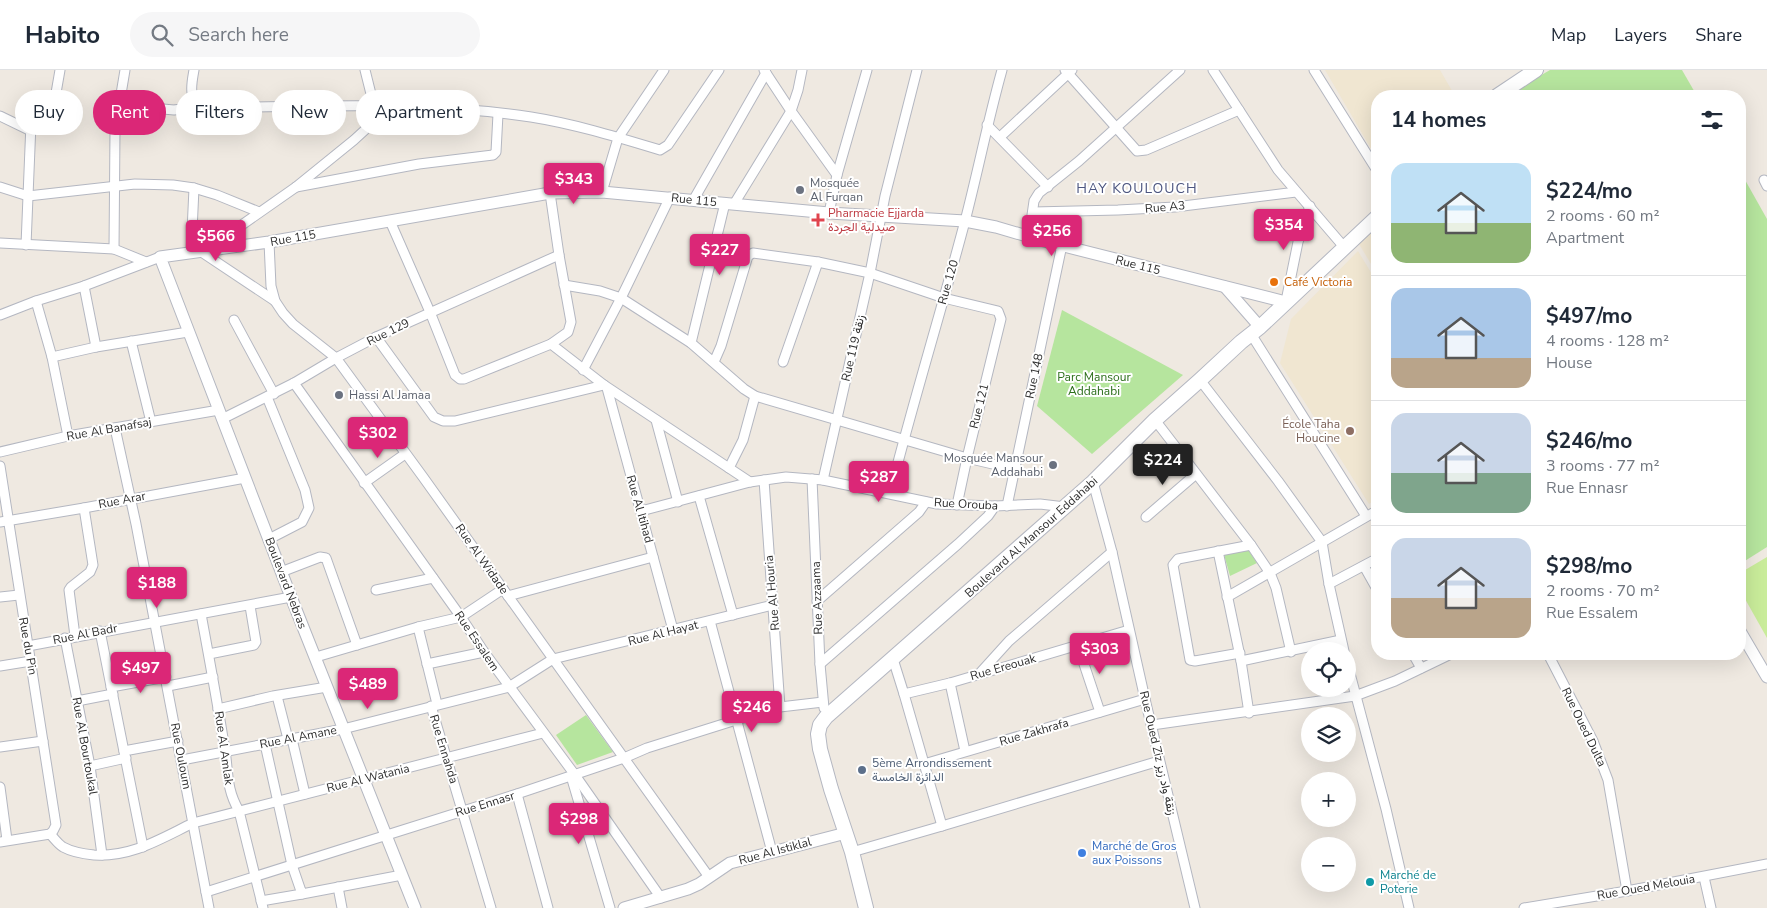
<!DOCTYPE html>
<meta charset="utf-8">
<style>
:root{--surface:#fff;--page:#f6f6f7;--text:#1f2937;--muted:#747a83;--line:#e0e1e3;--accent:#db2777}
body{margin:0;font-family:"Nunito Sans",Vazirmatn,sans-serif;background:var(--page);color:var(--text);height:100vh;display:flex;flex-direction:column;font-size:19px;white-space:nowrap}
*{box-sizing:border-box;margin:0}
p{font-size:16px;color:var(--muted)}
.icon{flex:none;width:28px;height:28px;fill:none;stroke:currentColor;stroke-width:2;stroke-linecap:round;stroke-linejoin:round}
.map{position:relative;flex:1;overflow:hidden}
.details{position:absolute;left:1371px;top:20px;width:375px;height:570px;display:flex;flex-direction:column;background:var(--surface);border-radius:20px;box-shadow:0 5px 20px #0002}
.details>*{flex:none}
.banner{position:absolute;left:15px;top:20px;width:475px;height:45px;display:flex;gap:10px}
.controls{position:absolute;left:1301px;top:572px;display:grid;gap:10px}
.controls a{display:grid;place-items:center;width:55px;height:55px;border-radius:50%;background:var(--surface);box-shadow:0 5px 20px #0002;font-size:25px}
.price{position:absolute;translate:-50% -42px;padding:0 11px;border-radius:5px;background:var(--accent);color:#fff;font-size:16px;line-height:32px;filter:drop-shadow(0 1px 2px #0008)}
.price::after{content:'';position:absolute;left:50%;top:30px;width:15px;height:11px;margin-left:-8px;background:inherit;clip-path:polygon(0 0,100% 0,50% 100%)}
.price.selected{background:#222;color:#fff}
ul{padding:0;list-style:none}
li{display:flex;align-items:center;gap:15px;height:125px;padding:0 20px}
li+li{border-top:1px solid var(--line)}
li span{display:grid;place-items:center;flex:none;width:140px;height:100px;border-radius:15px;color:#555}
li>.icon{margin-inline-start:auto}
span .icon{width:60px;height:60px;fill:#fffc;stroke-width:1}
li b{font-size:21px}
h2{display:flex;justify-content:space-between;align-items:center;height:60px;padding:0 20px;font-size:21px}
.tag{padding:0 18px;border-radius:22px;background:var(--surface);box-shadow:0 5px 20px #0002;font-size:18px;line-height:45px}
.tag.selected{background:var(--accent);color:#fff}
header{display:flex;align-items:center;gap:30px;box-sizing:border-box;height:70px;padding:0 25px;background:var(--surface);border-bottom:1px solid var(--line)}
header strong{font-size:24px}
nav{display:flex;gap:28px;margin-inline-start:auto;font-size:18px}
.search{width:350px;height:45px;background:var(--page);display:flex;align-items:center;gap:12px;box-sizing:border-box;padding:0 18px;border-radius:28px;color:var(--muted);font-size:19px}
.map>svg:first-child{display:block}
.education{fill:#f0e6d1}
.green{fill:#b6e59e}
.pitch{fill:#c9ec9a}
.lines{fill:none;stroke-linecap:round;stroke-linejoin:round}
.minor-casing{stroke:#b4b7c1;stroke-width:11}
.tertiary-casing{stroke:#b4b7c1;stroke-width:13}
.secondary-casing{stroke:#b4b7c1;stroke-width:16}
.minor{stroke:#fff;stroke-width:9}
.tertiary{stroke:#fff;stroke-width:11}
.secondary{stroke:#fff;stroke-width:14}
.worship-dot{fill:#6b7280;stroke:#fff;stroke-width:2}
.health-dot{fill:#e0444e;stroke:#fff;stroke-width:2}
.food-dot{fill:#e8710a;stroke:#fff;stroke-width:2}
.education-dot{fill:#8d6e63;stroke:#fff;stroke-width:2}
.service-dot{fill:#5c6f8a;stroke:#fff;stroke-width:2}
.shop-dot{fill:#3f7fe0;stroke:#fff;stroke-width:2}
.culture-dot{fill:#0f9aa8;stroke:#fff;stroke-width:2}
.labels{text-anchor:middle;stroke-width:4;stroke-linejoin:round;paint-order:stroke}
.worship-label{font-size:12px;fill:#5b616d;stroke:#fff;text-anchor:start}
.street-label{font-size:12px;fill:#2e2e2e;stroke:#fff}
.health-label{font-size:12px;fill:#be3a42;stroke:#fff;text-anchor:start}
.food-label{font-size:12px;fill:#c56008;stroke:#fff;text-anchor:start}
.park-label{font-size:12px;fill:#2c6e1b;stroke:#fff}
.education-label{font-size:12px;fill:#785e54;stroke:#fff;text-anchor:end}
.service-label{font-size:12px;fill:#4e5e75;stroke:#fff;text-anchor:start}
.shop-label{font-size:12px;fill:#366cbe;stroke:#fff;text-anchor:start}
.culture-label{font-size:12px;fill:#0d838f;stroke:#fff;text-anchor:start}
.neighbourhood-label{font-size:14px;letter-spacing:1px;fill:#4d5680;stroke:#fff}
</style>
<header>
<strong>Habito</strong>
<div class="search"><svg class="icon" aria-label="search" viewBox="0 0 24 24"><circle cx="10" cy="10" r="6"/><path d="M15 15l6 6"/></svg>Search here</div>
<nav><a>Map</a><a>Layers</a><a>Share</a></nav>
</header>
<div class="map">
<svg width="1767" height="838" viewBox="0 0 1767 838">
<rect width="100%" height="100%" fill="#efe9e1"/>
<g class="education">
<polygon points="1325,0 1440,0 1455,26 1378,26 1377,89"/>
<polygon points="1372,162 1377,162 1377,204 1359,174"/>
<polygon points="1358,181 1378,214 1378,428 1369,434 1280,293 1291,249"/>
</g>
<g class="green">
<polygon points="1550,0 1682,0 1697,26 1506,26"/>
<polygon points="1740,101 1767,149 1767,477 1740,494"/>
<polygon points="1062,240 1183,305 1092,384 1037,336"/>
<polygon points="1247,478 1257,493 1230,506 1223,481"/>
<polygon points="586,645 613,682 577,695 556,665"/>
</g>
<polygon class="pitch" points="1767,487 1767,568 1740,520 1740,503"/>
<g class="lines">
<g class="minor-casing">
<g id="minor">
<path d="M194,0C191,17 187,32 208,38C316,36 424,31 531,47C575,54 617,67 660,80L668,75L719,0"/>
<polyline points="365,0 374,36"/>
<polyline points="764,0 791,41 837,105"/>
<polyline points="1065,0 1137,81 1146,80 1239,40"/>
<polyline points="1213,0 1278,100 1344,177"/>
<polyline points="1314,0 1378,102"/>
<polyline points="119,35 174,40 202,36"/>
<polyline points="0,46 29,60"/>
<polyline points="987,55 1048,117"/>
<polyline points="1000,67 1072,0"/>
<polyline points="1764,110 1767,116"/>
<polyline points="0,117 28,126 135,114 173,115 194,118 217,125 259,142"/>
<polyline points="296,117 419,94 493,85 496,82 498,44"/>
<polyline points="602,122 618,68 664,0"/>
<polyline points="694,129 766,3"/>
<polyline points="734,134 791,41 798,20 802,0"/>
<polyline points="1033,142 1118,140 1175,137 1296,122"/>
<polyline points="829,143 837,105 867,0"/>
<polyline points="390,151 430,242 455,305 460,309 464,309 551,274 568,262 571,252 559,185 550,123"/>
<polyline points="1029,166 1034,131 1039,123 1079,91 1180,0"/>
<polyline points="269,172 271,216 275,231 283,243 293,254 336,288 423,407 709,807"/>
<polyline points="0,173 114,179 146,192"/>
<polyline points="26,175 31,53 34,47 50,47 52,46 60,0"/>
<polyline points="715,175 741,182 748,186"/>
<polyline points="114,179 115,60 125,0"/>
<polyline points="206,180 296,117 354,70 391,36"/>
<polyline points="200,181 275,231"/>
<polyline points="191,183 194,118"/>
<polyline points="564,215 600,221 621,228 691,273 744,319 755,326 967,388 1014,399"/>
<polyline points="84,216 96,277"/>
<polyline points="36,231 52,287 68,366"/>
<polyline points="1286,231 1298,172 1310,136"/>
<polyline points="0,245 36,231 84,216 160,187"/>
<polyline points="234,250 274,324"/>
<polyline points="1251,264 1366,446"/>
<polyline points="376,267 434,347 443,351 455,351 604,315"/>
<polyline points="131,271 151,352"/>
<polyline points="691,273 725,133"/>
<polyline points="551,274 604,315 750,412"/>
<polyline points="52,287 96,277 188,262"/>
<polyline points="714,292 721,276 748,186 753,183 818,192 870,203 944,228 998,241 1001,249 967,388 957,435"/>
<polyline points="783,292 818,192"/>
<polyline points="583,300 621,228 670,127"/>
<polyline points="1200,310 1278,411 1322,472 1329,514 1344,581"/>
<polyline points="294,313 461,547 484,582 575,705 661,828"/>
<polyline points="607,318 673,560"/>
<polyline points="267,327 305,420 309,438 302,452 269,469"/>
<polyline points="222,349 294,313 336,288 376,267 559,185"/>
<polyline points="656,350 678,432"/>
<polyline points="1155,350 1251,475 1270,503 1276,518 1291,582"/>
<polyline points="115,358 136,454 209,838"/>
<polyline points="0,382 68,366 219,340"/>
<polyline points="0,396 56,755 53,761 50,764 0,772"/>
<polyline points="729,398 743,370 755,326"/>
<polyline points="812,409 820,594 824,638"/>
<polyline points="764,410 780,637"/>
<polyline points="823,410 870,203 885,126 917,0"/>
<polyline points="1093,412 1112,482 1145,629 1195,838"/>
<polyline points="364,413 405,384"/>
<path d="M890,423C913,332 941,242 965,151C978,101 988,50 1002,0"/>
<polyline points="699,426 733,545"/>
<polyline points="1007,436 1062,175"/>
<polyline points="641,441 750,412 786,407 823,410 937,434 995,436 1040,434 1065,437"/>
<polyline points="1146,447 1196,404"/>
<polyline points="0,452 84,438 245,408"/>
<polyline points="1218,481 1241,591 1249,643"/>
<polyline points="1364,496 1378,521"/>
<polyline points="281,502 320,487 326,488 357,575"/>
<polyline points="1329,514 1378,488"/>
<polyline points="376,520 433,508"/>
<polyline points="508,526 653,487"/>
<polyline points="0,527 19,525"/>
<polyline points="1227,527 1378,440"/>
<polyline points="817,531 919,442 926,432"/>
<path d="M201,544C209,587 217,631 224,674C229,700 225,717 239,741L263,838"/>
<polyline points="710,551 772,782"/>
<polyline points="418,557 437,634"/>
<polyline points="100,561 143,777"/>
<polyline points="75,566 69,520 71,517 90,502 93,495 84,438"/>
<polyline points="65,568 90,696 102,785"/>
<polyline points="28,576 291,527"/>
<polyline points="1078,576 1100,642"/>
<polyline points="1240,583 1195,591 1190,590 1173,495 1178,489 1251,475"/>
<polyline points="209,584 254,575 256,572 250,536"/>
<polyline points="1413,584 1421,598"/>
<polyline points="1548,584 1593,671 1608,710 1627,821"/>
<polyline points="316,587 418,557 461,547 503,519"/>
<polyline points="893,589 904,624 942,756"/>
<polyline points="1241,591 1341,570"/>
<polyline points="427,594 484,582"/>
<polyline points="820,594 958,474 988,446 995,436"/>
<polyline points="0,596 31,591"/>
<polyline points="1348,596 1386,739 1409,838"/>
<polyline points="980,603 1009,571 1112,482"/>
<polyline points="950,613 965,681"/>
<polyline points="168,616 213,607"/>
<polyline points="111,617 166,607"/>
<polyline points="904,624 950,613 1129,560"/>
<polyline points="277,626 288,669"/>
<polyline points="77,631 113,624"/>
<polyline points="431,636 491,838"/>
<polyline points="218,639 273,626 327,617"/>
<polyline points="1152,655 1355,626 1395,611 1451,584"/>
<polyline points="292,669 305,724"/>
<polyline points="265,674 292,795 302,824 402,805"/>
<polyline points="0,677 43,671"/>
<polyline points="124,681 178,671"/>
<polyline points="182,690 343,659 509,617 553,589 773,535"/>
<polyline points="924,694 1145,629"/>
<polyline points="90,696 126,688"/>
<polyline points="571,706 610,838"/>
<polyline points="0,717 7,770"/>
<polyline points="517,724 548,838"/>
<path d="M50,764C54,768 58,774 63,777C72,782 84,784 94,785C132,787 160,769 193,753L543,663"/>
<polyline points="852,782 942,756 1159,691"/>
<polyline points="1704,807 1711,838"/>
<polyline points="338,817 342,838"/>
<polyline points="206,822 517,724 624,688 647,678 736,650 780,637 823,632"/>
<polyline points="261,831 302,824"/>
<polyline points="1524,838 1627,821 1767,794"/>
</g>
</g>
<g class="tertiary-casing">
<g id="tertiary">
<polyline points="1225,217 1260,257"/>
<polyline points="1740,561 1767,607"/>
<polyline points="415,838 291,527 160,187 269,172 550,123 602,122 829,143 965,151 996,157 1044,171 1286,232"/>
<polyline points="624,838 688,819 699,814 730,793 846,763"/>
</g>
</g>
<g class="secondary-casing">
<g id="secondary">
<polyline points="1497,26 1536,0"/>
<polyline points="866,838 852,782 831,719 820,679 818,664 820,655 826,647 1093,412 1155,350 1200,310 1241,272 1260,257 1378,146"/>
</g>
</g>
<use href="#minor" class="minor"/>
<use href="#tertiary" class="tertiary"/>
<use href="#secondary" class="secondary"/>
</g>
<g class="worship-dot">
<circle cx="800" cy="120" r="5"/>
<circle cx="339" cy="325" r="5"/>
<circle cx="1053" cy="395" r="5"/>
</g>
<path class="health-dot" d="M815.5 142.5h5v5h5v5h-5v5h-5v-5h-5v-5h5z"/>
<circle class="food-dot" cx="1274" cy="212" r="5"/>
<circle class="education-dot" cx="1350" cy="361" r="5"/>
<circle class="service-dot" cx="862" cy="700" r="5"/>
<circle class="shop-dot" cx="1082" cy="783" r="5"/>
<circle class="culture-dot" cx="1370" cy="812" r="5"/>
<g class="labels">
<g class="worship-label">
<text x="810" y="117">Mosquée<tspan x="810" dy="14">Al Furqan</tspan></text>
<text x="349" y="329">Hassi Al Jamaa</text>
<text x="1043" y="392" text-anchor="end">Mosquée Mansour<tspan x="1043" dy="14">Addahabi</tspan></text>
</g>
<g class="street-label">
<text transform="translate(694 130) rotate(6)" y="4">Rue 115</text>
<text transform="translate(1165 137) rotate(-5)" y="4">Rue A3</text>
<text transform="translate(293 168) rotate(-10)" y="4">Rue 115</text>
<text transform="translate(1138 195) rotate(14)" y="4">Rue 115</text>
<text transform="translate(948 212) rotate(-74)" y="4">Rue 120</text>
<text transform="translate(388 262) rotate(-26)" y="4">Rue 129</text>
<text transform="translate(853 278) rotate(-77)" y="4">Rue 119 زنقة</text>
<text transform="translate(1034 306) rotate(-78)" y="4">Rue 148</text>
<text transform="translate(979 336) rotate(-76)" y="4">Rue 121</text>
<text transform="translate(109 359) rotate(-10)" y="4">Rue Al Banafsaj</text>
<text transform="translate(122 430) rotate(-11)" y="4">Rue Arar</text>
<text transform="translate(966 434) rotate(3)" y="4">Rue Orouba</text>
<text transform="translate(640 439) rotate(74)" y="4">Rue Al Itihad</text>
<text transform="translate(1031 467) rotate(-42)" y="4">Boulevard Al Mansour Eddahabi</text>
<text transform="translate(482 489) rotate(55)" y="4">Rue Al Widade</text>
<text transform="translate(286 513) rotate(69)" y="4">Boulevard Nebras</text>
<text transform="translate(772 523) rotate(-95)" y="4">Rue Al Houria</text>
<text transform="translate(817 528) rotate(-92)" y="4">Rue Azzaama</text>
<text transform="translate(663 563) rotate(-14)" y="4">Rue Al Hayat</text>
<text transform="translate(85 564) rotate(-11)" y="4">Rue Al Badr</text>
<text transform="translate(477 571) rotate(56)" y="4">Rue Essalem</text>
<text transform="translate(28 576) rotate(80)" y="4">Rue du Pin</text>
<text transform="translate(1003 597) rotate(-16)" y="4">Rue Ereouak</text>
<text transform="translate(1584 657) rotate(64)" y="4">Rue Oued Dulta</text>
<text transform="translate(1034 662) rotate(-16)" y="4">Rue Zakhrafa</text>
<text transform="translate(298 667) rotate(-11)" y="4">Rue Al Amane</text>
<text transform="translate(85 676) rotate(80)" y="4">Rue Al Bourtoukal</text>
<text transform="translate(224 678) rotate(82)" y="4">Rue Al Amlak</text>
<text transform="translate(444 679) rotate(73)" y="4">Rue Ennahda</text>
<text transform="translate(1158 683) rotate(77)" y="4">Rue Oued Ziz زنقة واد زيز</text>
<text transform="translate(181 686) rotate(79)" y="4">Rue Ouloum</text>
<text transform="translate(368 708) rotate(-14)" y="4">Rue Al Watania</text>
<text transform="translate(485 734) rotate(-17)" y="4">Rue Ennasr</text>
<text transform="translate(775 781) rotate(-15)" y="4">Rue Al Istiklal</text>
<text transform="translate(1646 817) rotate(-10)" y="4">Rue Oued Melouia</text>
</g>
<g class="health-label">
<text x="828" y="147">Pharmacie Ejjarda<tspan x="828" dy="14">صيدلية الجردة</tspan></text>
</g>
<g class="food-label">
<text x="1284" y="216">Café Victoria</text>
</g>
<g class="park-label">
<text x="1094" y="311">Parc Mansour<tspan x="1094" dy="14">Addahabi</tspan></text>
</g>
<g class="education-label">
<text x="1340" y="358">École Taha<tspan x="1340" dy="14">Houcine</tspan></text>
</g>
<g class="service-label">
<text x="872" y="697">5ème Arrondissement<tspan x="872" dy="14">الدائرة الخامسة</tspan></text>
</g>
<g class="shop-label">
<text x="1092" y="780">Marché de Gros<tspan x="1092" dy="14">aux Poissons</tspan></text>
</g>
<g class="culture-label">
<text x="1380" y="809">Marché de<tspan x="1380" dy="14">Poterie</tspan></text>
</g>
<g class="neighbourhood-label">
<text x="1137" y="123">HAY KOULOUCH</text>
</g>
</g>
</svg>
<div class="controls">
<a><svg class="icon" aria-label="locate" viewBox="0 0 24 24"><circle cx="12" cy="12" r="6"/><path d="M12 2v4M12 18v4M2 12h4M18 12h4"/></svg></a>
<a><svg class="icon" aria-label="layers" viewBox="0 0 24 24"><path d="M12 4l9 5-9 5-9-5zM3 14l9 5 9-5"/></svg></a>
<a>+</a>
<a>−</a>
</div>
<b class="price" style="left:574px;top:135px">$343</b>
<b class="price" style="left:1284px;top:181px">$354</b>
<b class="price" style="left:1052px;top:187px">$256</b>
<b class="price" style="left:216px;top:192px">$566</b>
<b class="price" style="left:720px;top:206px">$227</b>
<b class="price" style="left:378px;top:389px">$302</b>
<b class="price selected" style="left:1163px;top:416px">$224</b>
<b class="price" style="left:879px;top:433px">$287</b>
<b class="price" style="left:157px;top:539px">$188</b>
<b class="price" style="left:1100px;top:605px">$303</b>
<b class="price" style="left:141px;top:624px">$497</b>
<b class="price" style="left:368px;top:640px">$489</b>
<b class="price" style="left:752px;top:663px">$246</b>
<b class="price" style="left:579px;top:775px">$298</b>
<div class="banner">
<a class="tag">Buy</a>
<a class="tag selected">Rent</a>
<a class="tag">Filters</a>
<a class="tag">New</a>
<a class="tag">Apartment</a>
</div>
<section class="details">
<h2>14 homes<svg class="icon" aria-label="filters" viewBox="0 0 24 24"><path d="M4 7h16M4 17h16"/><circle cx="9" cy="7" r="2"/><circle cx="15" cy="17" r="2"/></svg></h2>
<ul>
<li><span style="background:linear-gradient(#bfe0f5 60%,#8fb573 0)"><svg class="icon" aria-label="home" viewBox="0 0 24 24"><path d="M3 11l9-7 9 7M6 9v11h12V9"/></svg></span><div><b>$224/mo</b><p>2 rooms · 60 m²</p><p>Apartment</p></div></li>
<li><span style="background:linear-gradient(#a9c7e8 70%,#b9a48a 0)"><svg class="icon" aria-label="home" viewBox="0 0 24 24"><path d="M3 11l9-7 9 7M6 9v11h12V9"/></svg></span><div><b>$497/mo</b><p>4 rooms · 128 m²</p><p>House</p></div></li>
<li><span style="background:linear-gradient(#c9d6e8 60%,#7fa58c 0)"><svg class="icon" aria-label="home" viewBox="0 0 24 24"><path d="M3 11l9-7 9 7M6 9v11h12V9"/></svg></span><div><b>$246/mo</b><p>3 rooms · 77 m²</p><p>Rue Ennasr</p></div></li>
<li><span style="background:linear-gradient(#c9d6e8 60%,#b9a48a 0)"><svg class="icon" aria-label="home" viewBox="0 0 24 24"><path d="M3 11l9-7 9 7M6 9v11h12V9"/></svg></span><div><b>$298/mo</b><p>2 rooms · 70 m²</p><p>Rue Essalem</p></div></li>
</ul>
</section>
</div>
